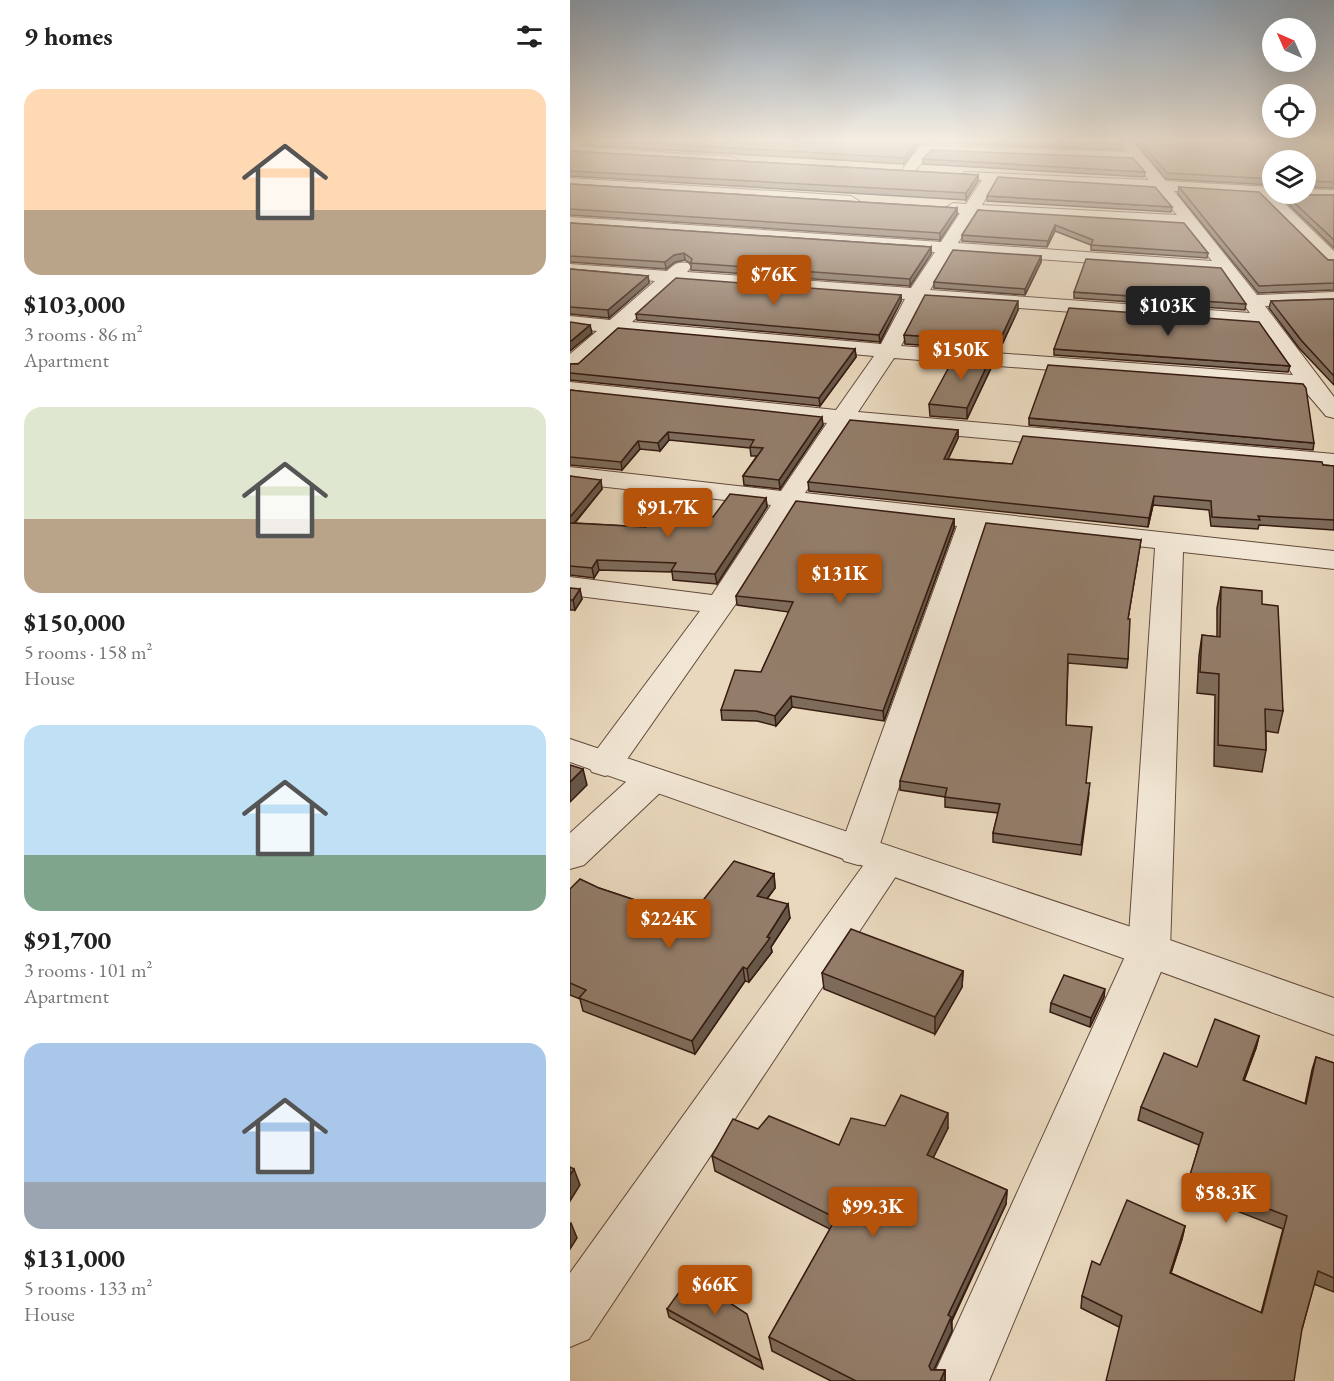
<!DOCTYPE html>
<meta charset="utf-8">
<style>
:root{--surface:#fff;--page:#f2f2f2;--text:#222;--muted:#767676;--accent:#b45309}
body{margin:0;font-family:"EB Garamond",serif;background:var(--page);color:var(--text);height:100vh;display:flex;flex-direction:column;font-size:22px;white-space:nowrap}
*{box-sizing:border-box;margin:0}
p{font-size:20px;color:var(--muted)}
.icon{flex:none;width:33px;height:33px;fill:none;stroke:currentColor;stroke-width:2;stroke-linecap:round;stroke-linejoin:round}
.map{position:relative;flex:1;overflow:hidden}
.sheet{display:flex;flex-direction:column;background:var(--surface);width:570px}
.sheet>*{flex:none}
.needle{width:39px;rotate:315deg}
.buttons{position:absolute;left:692px;top:18px;display:grid;gap:12px}
.buttons a{display:grid;place-items:center;width:54px;height:54px;border-radius:50%;background:var(--surface);box-shadow:0 6px 24px #0002;font-size:30px}
.price{position:absolute;translate:-50% -51px;padding:0 14px;border-radius:6px;background:var(--accent);color:#fff;font-size:20px;line-height:39px;filter:drop-shadow(0 2px 3px #0008)}
.price::after{content:'';position:absolute;left:50%;top:36px;width:18px;height:14px;margin-left:-9px;background:inherit;clip-path:polygon(0 0,100% 0,50% 100%)}
.price.on{background:#222;color:#fff}
ul{padding:0;list-style:none}
li{display:grid;align-content:center;gap:12px;height:318px;padding:0 24px}
li span{display:grid;place-items:center;height:186px;border-radius:18px;color:#555}
li>.icon{margin-inline-start:auto}
span .icon{width:108px;height:108px;fill:#fffc;stroke-width:1}
li b{font-size:26px}
h2{display:flex;justify-content:space-between;align-items:center;height:72px;padding:0 24px;font-size:26px}
main{display:flex;flex:1;min-height:0}
.map>svg:first-child{display:block}
.lines{fill:none;stroke-linecap:round;stroke-linejoin:round}
.minor-casing{stroke:#634a3c;stroke-width:2}
.tertiary-casing{stroke:#634a3c;stroke-width:2}
.minor{fill:#f1e6d4;fill-rule:evenodd}
.tertiary{fill:#f1e6d4;fill-rule:evenodd}
.wall{fill:#7e6c5b;stroke:#361b11;stroke-width:1.5}
.shaded-wall{fill:#67584a;stroke:#361b11;stroke-width:1.5}
.building{fill:#937d6a;stroke:#361b11;stroke-width:1.5}
</style>
<main>
<section class="sheet">
<h2>9 homes<svg class="icon" aria-label="filters" viewBox="0 0 24 24"><path d="M4 7h16M4 17h16"/><circle cx="9" cy="7" r="2"/><circle cx="15" cy="17" r="2"/></svg></h2>
<ul>
<li><span style="background:linear-gradient(#ffd9b3 65%,#b9a48a 0)"><svg class="icon" aria-label="home" viewBox="0 0 24 24"><path d="M3 11l9-7 9 7M6 9v11h12V9"/></svg></span><div><b>$103,000</b><p>3 rooms · 86 m²</p><p>Apartment</p></div></li>
<li><span style="background:linear-gradient(#dfe7d0 60%,#b9a48a 0)"><svg class="icon" aria-label="home" viewBox="0 0 24 24"><path d="M3 11l9-7 9 7M6 9v11h12V9"/></svg></span><div><b>$150,000</b><p>5 rooms · 158 m²</p><p>House</p></div></li>
<li><span style="background:linear-gradient(#bfe0f5 70%,#7fa58c 0)"><svg class="icon" aria-label="home" viewBox="0 0 24 24"><path d="M3 11l9-7 9 7M6 9v11h12V9"/></svg></span><div><b>$91,700</b><p>3 rooms · 101 m²</p><p>Apartment</p></div></li>
<li><span style="background:linear-gradient(#a9c7e8 75%,#9aa5b1 0)"><svg class="icon" aria-label="home" viewBox="0 0 24 24"><path d="M3 11l9-7 9 7M6 9v11h12V9"/></svg></span><div><b>$131,000</b><p>5 rooms · 133 m²</p><p>House</p></div></li>
</ul>
</section>
<div class="map">
<svg width="764" height="1381" viewBox="0 0 764 1381">
<rect width="100%" height="100%" fill="#e9d8bd"/>
<filter id="stains"><feTurbulence type="fractalNoise" baseFrequency=".00333" numOctaves="4"/><feColorMatrix values="0 0 0 0 .2 0 0 0 0 .09 0 0 0 0 .02 0 0 0 .5 -.17"/></filter>
<radialGradient id="worn" r=".72"><stop offset=".6" stop-color="#630" stop-opacity="0"/><stop offset="1" stop-color="#630" stop-opacity=".3"/></radialGradient>
<g class="lines">
<g class="minor-casing">
<g id="minor">
<path d="M233,141H278C270,148 241,148 233,141Z"/>
<path d="M548,141H562L596,181L702,187V194H709L707,196L764,251V266L758,265L689,196L604,191L687,295L764,292V304L695,306L764,397V418L756,416L733,389L324,358L288,412L764,454V470L279,426L235,493L764,551V569L613,552L600,950L419,1381H361L558,950L585,548L414,529L308,850L317,847L331,851L336,861L19,1339L0,1347V1273L295,863L288,865L274,861L269,851L387,526L226,508L165,605L48,772L35,776L22,772L17,764L22,756L130,611L0,595V577L142,595L201,505L0,483V467L211,491L257,423L0,396V382L266,410L304,356L49,333L8,370L0,371V354L27,331L0,328V316L40,320L85,281L0,274V264L97,271C104,264 108,261 118,263L121,267L117,272L341,288L365,252L0,227V217L371,242L390,213L377,211L375,208L383,203L396,204L412,180L395,178L393,175L395,172L579,180L564,161L360,152L343,174H333L331,171L351,145L557,152ZM426,181L587,190L607,215L412,205ZM406,214L615,226L642,261L388,243ZM382,253L651,272L680,313L360,290ZM106,282L335,299L311,344L62,322ZM354,301L689,326L723,375L331,346Z"/>
<polygon points="0,146 163,157 170,161 163,165 0,154"/>
<polygon points="0,178 281,196 289,201 281,206 0,188"/>
<polygon points="735,189 764,190 764,200 730,199 722,194 735,194"/>
<polygon points="81,768 94,771 99,780 94,789 14,865 0,869 0,833 68,771"/>
</g>
</g>
<g class="tertiary-casing">
<g id="tertiary">
<polygon points="0,141 17,141 0,151"/>
<polygon points="0,739 594,938 764,998 764,1035 564,962 0,762"/>
</g>
</g>
<use href="#minor" class="minor"/>
<use href="#tertiary" class="tertiary"/>
</g>
<g class="wall">
<polygon points="15,141 240,141 262,142 270,141 551,141 553,144 552,150 356,142 349,144 334,164 15,145"/>
<polygon points="564,141 764,141 764,188 735,187 735,160 702,160 702,185 596,179"/>
<polygon points="0,151 408,175 408,181 396,200 0,176"/>
<polygon points="353,159 575,172 574,177 353,164"/>
<polygon points="0,184 387,208 387,214 370,240 0,215"/>
<polygon points="609,187 758,260 764,260 764,290 688,293 608,194"/>
<polygon points="710,194 729,194 731,195 764,195 764,248 710,196"/>
<polygon points="417,196 602,207 601,212 417,201"/>
<polygon points="408,210 638,253 637,258 521,250 521,245 485,231 477,247 392,241 392,235"/>
<polygon points="0,223 361,247 361,254 340,286 121,270 121,264 115,260 105,262 96,269 0,262"/>
<polygon points="471,256 471,262 455,295 364,288 364,282"/>
<polygon points="0,269 78,276 79,283 39,318 0,314"/>
<polygon points="504,292 676,304 675,310 504,298"/>
<polygon points="331,295 331,301 310,342 67,320 66,314"/>
<polygon points="764,299 764,385 729,348 699,308 701,301"/>
<polygon points="448,310 429,351 335,344 334,335"/>
<polygon points="285,349 286,357 250,406 0,380 0,364"/>
<polygon points="484,349 720,366 718,372 484,355"/>
<polygon points="421,357 421,368 397,419 360,416 359,404"/>
<polygon points="0,390 253,425 210,489 174,485 173,476 187,456 181,456 180,448 99,440 90,451 70,449 52,470 0,465"/>
<polygon points="459,418 744,443 743,450 459,425"/>
<polygon points="388,430 388,438 378,459 442,464 753,465 764,466 764,530 689,525 688,529 641,526 639,510 583,505 578,527 239,491 238,482"/>
<polygon points="0,476 32,489 5,523 76,527 143,517 196,498 197,507 147,584 103,580 102,572 29,570 24,578 0,575"/>
<polygon points="384,519 384,528 314,721 222,707 206,726 187,721 152,720 151,710 191,672 219,612 167,605 166,596"/>
<polygon points="571,540 558,619 558,659 557,668 498,663 496,725 519,793 511,855 423,842 423,833 428,813 375,807 375,797 330,790 330,781"/>
<polygon points="651,587 692,604 713,711 708,733 696,731 696,750 692,772 644,766 645,695 627,693 629,656 632,635 647,637 647,608"/>
<polygon points="0,588 12,599 5,610 0,610"/>
<polygon points="204,874 205,888 197,899 220,918 201,947 202,952 179,982 175,981 125,1054 13,1011 10,999 0,995 0,889 29,888 119,918"/>
<polygon points="393,971 392,987 365,1034 254,989 252,973"/>
<polygon points="534,997 520,1027 480,1012 481,1003"/>
<polygon points="689,1036 686,1048 674,1080 735,1104 742,1070 746,1057 764,1063 764,1292 744,1284 732,1329 549,1327 511,1308 512,1296 530,1265 615,1226 612,1239 601,1273 691,1313 713,1229 616,1191 629,1145 568,1120 571,1107 627,1067"/>
<polygon points="315,1126 378,1128 363,1158 437,1190 436,1204 382,1321 382,1331 364,1370 375,1370 375,1381 261,1381 202,1351 199,1337 260,1229 145,1171 142,1156 188,1129 269,1145"/>
<polygon points="97,1309 191,1361 193,1369 99,1317"/>
</g>
<g class="shaded-wall">
<polygon points="347,141 356,141 356,142 349,144 334,164 334,158"/>
<polygon points="408,175 408,181 396,200 396,193"/>
<polygon points="387,208 387,214 370,240 370,233"/>
<polygon points="485,225 485,231 477,247 478,241"/>
<polygon points="361,247 361,254 340,286 340,279"/>
<polygon points="114,253 115,260 105,262 96,269 95,262 104,255"/>
<polygon points="471,256 471,262 455,295 455,289"/>
<polygon points="78,276 79,283 39,318 38,310"/>
<polygon points="331,295 331,301 310,342 309,335"/>
<polygon points="448,301 448,310 429,351 429,342"/>
<polygon points="20,325 22,333 0,351 0,342"/>
<polygon points="285,349 286,357 250,406 249,398"/>
<polygon points="421,357 421,368 397,419 397,408"/>
<polygon points="252,417 253,425 210,489 209,480"/>
<polygon points="388,430 388,438 374,468 374,459"/>
<polygon points="98,432 99,440 90,451 88,443"/>
<polygon points="68,441 70,449 52,470 51,462"/>
<polygon points="31,480 32,489 0,528 0,517"/>
<polygon points="584,496 583,505 578,527 579,518"/>
<polygon points="196,498 197,507 147,584 145,574"/>
<polygon points="384,519 384,528 314,721 313,711"/>
<polygon points="27,560 29,570 24,578 22,568"/>
<polygon points="10,589 12,599 5,610 3,600"/>
<polygon points="221,696 222,707 206,726 205,716"/>
<polygon points="13,769 17,785 0,802 0,782"/>
<polygon points="204,874 205,888 189,909 187,896"/>
<polygon points="218,904 220,918 201,947 202,952 179,982 177,969"/>
<polygon points="173,967 175,981 125,1054 122,1041"/>
<polygon points="393,971 392,987 365,1034 365,1017"/>
<polygon points="535,989 534,997 520,1027 521,1018"/>
<polygon points="689,1036 686,1048 670,1092 673,1080"/>
<polygon points="378,1113 378,1128 357,1170 357,1155"/>
<polygon points="4,1169 10,1185 0,1201 0,1175"/>
<polygon points="437,1190 436,1204 381,1321 382,1331 359,1380 359,1366 378,1315"/>
<polygon points="1,1223 7,1238 0,1249 0,1224"/>
<polygon points="615,1226 612,1239 597,1285 600,1273"/>
<polygon points="375,1370 375,1381 370,1381"/>
</g>
<g class="building">
<polygon points="46,141 240,141 262,142 270,141 347,141 334,158"/>
<polygon points="476,141 551,141 553,144"/>
<polygon points="569,141 764,141 764,182 736,181 735,183 735,160 702,160 702,179 597,173"/>
<polygon points="361,150 563,158 575,172 353,159"/>
<polygon points="0,151 408,175 396,193 0,171"/>
<polygon points="428,177 585,187 602,207 417,196"/>
<polygon points="0,184 387,208 370,233 0,209"/>
<polygon points="609,187 689,192 758,260 764,260 764,283 689,286"/>
<polygon points="715,194 729,194 731,195 764,195 764,240"/>
<polygon points="408,210 614,223 638,253 521,245 523,240 485,225 478,241 392,235"/>
<polygon points="0,223 361,247 340,279 121,263 122,259 114,253 104,255 95,262 0,256"/>
<polygon points="383,250 471,256 455,289 364,282"/>
<polygon points="516,259 651,268 676,304 504,292"/>
<polygon points="0,269 78,276 38,310 0,307"/>
<polygon points="106,278 331,295 309,335 66,314"/>
<polygon points="355,295 448,301 429,342 334,335"/>
<polygon points="764,299 764,376 731,340 701,301"/>
<polygon points="499,308 689,322 720,366 484,349"/>
<polygon points="0,322 20,325 0,342"/>
<polygon points="48,328 285,349 249,398 0,373 0,364 8,364"/>
<polygon points="386,354 421,357 397,408 359,404"/>
<polygon points="478,365 733,384 736,388 744,443 459,418"/>
<polygon points="0,390 252,417 209,480 173,476 193,448 180,447 184,440 98,432 88,443 68,441 51,462 0,457"/>
<polygon points="280,420 388,430 374,459 442,464 453,436 752,462 753,465 764,466 764,520 688,516 690,520 642,517 641,501 584,496 579,518 238,482"/>
<polygon points="0,476 31,480 0,517"/>
<polygon points="160,494 196,498 145,574 101,571 106,563 27,560 22,568 0,566 0,523 76,527 83,514 143,517"/>
<polygon points="226,501 384,519 313,711 221,696 205,716 186,711 151,710 165,670 191,672 223,602 166,596"/>
<polygon points="416,523 571,540 558,619 560,619 558,659 498,654 496,725 522,727 516,783 520,783 511,845 423,833 430,804 375,797 377,788 330,781"/>
<polygon points="651,587 692,591 692,604 708,606 713,711 695,709 696,750 648,745 649,674 630,672 632,635 650,637"/>
<polygon points="0,588 10,589 3,600 0,600"/>
<polygon points="0,765 13,769 0,782"/>
<polygon points="164,861 204,874 187,896 218,904 197,937 200,938 177,969 173,967 122,1041 9,998 16,990 0,983 0,889 10,879 29,888 119,918"/>
<polygon points="281,929 393,971 365,1017 252,973"/>
<polygon points="494,975 535,989 521,1018 481,1003"/>
<polygon points="645,1019 689,1036 673,1080 736,1104 746,1057 764,1063 764,1278 748,1271 732,1329 724,1381 536,1381 552,1316 512,1296 522,1261 530,1265 557,1200 615,1226 600,1273 692,1313 717,1216 619,1178 633,1133 571,1107 594,1053 627,1067"/>
<polygon points="331,1095 378,1113 357,1155 437,1190 378,1315 381,1317 359,1366 361,1370 375,1370 370,1381 286,1381 199,1337 266,1218 142,1156 163,1119 188,1129 199,1116 269,1145 281,1118 315,1126"/>
<polygon points="0,1167 4,1169 0,1175"/>
<polygon points="120,1277 177,1314 191,1361 97,1309"/>
</g>
<linearGradient id="sky" x2="0" y2="1"><stop stop-color="#90a9c0"/><stop offset="0.42" stop-color="#f5ede1"/><stop offset="1" stop-color="#f5ede1" stop-opacity="0"/></linearGradient>
<rect width="764" height="334" fill="url(#sky)"/>
<rect width="100%" height="100%" filter="url(#stains)"/>
<rect width="100%" height="100%" fill="url(#worn)"/>
</svg>
<div class="buttons">
<a><svg class="needle" viewBox="-14 -14 28 28"><path d="M0-13l5 13h-10z" fill="#e53935"/><path d="M0 13l5-13h-10z" fill="#767676"/></svg></a>
<a><svg class="icon" aria-label="locate" viewBox="0 0 24 24"><circle cx="12" cy="12" r="6"/><path d="M12 2v4M12 18v4M2 12h4M18 12h4"/></svg></a>
<a><svg class="icon" aria-label="layers" viewBox="0 0 24 24"><path d="M12 4l9 5-9 5-9-5zM3 14l9 5 9-5"/></svg></a>
</div>
<b class="price" style="left:204px;top:306px">$76K</b>
<b class="price on" style="left:598px;top:337px">$103K</b>
<b class="price" style="left:391px;top:381px">$150K</b>
<b class="price" style="left:98px;top:539px">$91.7K</b>
<b class="price" style="left:270px;top:605px">$131K</b>
<b class="price" style="left:99px;top:950px">$224K</b>
<b class="price" style="left:656px;top:1224px">$58.3K</b>
<b class="price" style="left:303px;top:1238px">$99.3K</b>
<b class="price" style="left:145px;top:1316px">$66K</b>
</div>
</main>
